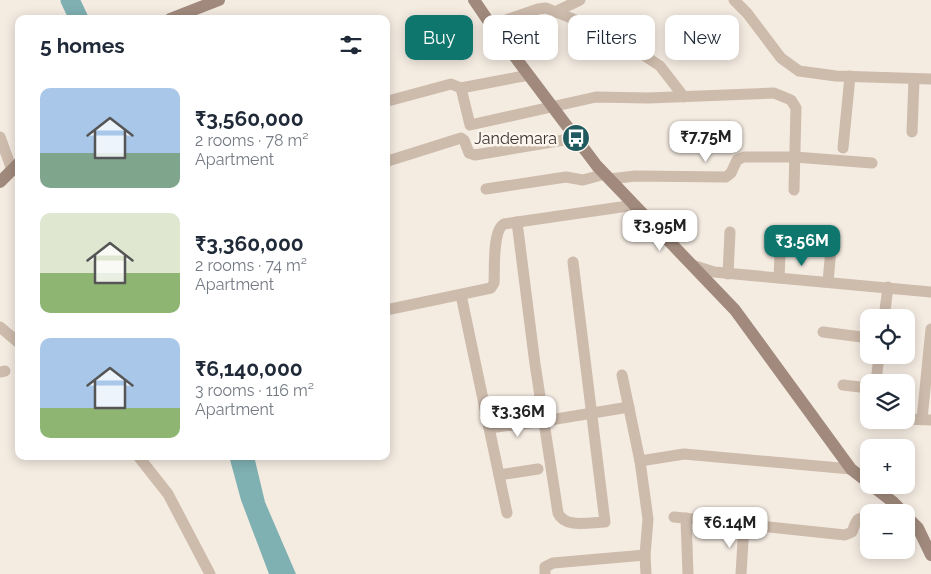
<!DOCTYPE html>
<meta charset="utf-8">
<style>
:root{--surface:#fff;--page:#f2f2f3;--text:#1f2937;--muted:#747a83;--accent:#0f766e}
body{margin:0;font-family:Raleway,sans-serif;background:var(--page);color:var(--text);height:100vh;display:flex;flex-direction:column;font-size:19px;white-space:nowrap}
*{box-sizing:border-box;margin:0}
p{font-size:16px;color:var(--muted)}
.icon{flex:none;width:28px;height:28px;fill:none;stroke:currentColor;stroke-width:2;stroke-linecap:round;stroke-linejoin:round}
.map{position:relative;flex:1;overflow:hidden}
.details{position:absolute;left:15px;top:15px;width:375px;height:445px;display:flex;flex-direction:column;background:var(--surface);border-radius:10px;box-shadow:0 2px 12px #0003}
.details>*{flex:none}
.banner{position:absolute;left:405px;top:15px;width:450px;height:45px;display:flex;gap:10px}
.tools{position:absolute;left:860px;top:309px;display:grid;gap:10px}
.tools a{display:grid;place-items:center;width:55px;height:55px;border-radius:10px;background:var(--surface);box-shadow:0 2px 12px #0003;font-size:25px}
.price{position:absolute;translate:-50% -42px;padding:0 11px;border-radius:10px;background:#fff;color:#222;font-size:16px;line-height:32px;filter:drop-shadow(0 1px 2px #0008)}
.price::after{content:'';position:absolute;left:50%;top:30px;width:15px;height:11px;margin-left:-8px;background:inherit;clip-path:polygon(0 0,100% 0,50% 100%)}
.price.active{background:var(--accent);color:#fff}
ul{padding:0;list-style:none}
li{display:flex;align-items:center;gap:15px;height:125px;padding:0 25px}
li span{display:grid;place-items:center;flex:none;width:140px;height:100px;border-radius:10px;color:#555}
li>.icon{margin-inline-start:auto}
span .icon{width:60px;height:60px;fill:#fffc;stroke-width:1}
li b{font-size:21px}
h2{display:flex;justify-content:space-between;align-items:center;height:60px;padding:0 25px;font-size:21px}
.pill{padding:0 18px;border-radius:10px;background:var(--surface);box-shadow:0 2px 12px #0003;font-size:18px;line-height:45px}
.pill.active{background:var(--accent);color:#fff}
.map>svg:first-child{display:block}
.water{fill:#7fb0b2}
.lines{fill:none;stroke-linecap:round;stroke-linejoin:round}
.river{stroke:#7fb0b2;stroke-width:19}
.street{stroke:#cdbbac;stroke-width:11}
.secondary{stroke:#a18a7d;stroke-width:12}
.labels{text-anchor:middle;stroke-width:5;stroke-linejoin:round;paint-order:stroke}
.poi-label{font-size:16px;fill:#3b302b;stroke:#fbf5ee;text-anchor:end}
</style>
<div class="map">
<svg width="931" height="574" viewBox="0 0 931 574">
<rect width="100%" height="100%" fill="#f4ebe1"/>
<polygon class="water" points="229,456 254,456 265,502 296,574 269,574 241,500"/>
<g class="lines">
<polyline class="river" points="70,0 79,19"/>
<g class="street">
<polyline points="734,0 747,13 781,58 799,71 836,76 931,79"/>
<polyline points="555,12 580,0"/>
<polyline points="491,25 538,9 546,8 613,35 660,66 684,97"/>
<polyline points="529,75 461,88 470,125 596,97 648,98 774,93 791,100 796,108 794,190"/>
<polyline points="388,101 451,84 461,88"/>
<polyline points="912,132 914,79"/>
<polyline points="0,137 12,170"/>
<polyline points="843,148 850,76"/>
<polyline points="388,161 461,138 464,140 469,153 475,155 576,138"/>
<polyline points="610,179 635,176 726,177 731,173 737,160 744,157 795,157 872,163"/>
<polyline points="486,189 566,177 583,180 605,174"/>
<path d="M517,222L535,364L558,513C565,529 591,522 605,522L573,262"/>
<polyline points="692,265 714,272 931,292"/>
<polyline points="728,274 730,232"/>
<polyline points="779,278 781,231"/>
<polyline points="828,282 832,237"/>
<polyline points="461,295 507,513"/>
<path d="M386,310L491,288L494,283C495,269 492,231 504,224L635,205"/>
<polyline points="884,318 888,287"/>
<polyline points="0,327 19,343"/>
<polyline points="823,332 869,338"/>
<polyline points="0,372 5,371"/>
<polyline points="622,375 640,461"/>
<polyline points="876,382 879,355"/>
<polyline points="843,385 869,388"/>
<polyline points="906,419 931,420"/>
<polyline points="922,419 931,329"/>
<polyline points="489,428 544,421 629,407"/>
<polyline points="138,456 168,494 210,574"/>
<polyline points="499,475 538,469"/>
<path d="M674,517L845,535L852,532C856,522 856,516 869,518"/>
<polyline points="686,518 688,574"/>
<polyline points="545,574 545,567 553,563 645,555"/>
<polyline points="646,574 645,555 648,519 640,461 684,454 851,469"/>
<polyline points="741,574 744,525"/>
</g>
<g class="secondary">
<polyline points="474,0 491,25 597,166 735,310 851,469 869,483"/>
<polyline points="170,19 219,0"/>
<polyline points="0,182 19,163"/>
<polyline points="871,485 893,502 903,512"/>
<polyline points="906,516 918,528 931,555"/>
</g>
</g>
<defs>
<g id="bus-disc" transform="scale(1.4375)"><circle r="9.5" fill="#1f5a5e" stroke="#fbf5ee"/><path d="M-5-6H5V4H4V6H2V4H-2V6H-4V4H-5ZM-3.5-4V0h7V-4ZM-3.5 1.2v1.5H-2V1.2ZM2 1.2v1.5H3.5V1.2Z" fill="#fff"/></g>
</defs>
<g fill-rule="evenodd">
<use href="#bus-disc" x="576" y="138"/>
</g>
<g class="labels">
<g class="poi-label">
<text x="557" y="144">Jandemara</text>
</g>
</g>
</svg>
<div class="tools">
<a><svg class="icon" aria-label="locate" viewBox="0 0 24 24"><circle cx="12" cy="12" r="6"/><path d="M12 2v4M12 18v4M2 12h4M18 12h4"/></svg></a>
<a><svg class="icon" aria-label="layers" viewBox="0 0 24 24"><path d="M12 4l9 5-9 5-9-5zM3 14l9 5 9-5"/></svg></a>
<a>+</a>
<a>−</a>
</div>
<b class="price" style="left:706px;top:163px">₹7.75M</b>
<b class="price" style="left:660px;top:252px">₹3.95M</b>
<b class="price active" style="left:802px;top:267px">₹3.56M</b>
<b class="price" style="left:518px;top:438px">₹3.36M</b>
<b class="price" style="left:730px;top:549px">₹6.14M</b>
<div class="banner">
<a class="pill active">Buy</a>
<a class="pill">Rent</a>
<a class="pill">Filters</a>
<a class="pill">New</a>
</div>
<section class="details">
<h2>5 homes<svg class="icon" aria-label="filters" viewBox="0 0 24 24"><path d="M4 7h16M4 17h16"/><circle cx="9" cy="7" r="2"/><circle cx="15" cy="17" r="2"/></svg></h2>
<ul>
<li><span style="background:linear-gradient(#a9c7e8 65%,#7fa58c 0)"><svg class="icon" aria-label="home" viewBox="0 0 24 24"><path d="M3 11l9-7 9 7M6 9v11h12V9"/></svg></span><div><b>₹3,560,000</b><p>2 rooms · 78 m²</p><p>Apartment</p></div></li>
<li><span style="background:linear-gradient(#dfe7d0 60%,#8fb573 0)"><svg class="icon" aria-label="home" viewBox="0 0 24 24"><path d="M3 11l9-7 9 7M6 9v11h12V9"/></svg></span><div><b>₹3,360,000</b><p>2 rooms · 74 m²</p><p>Apartment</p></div></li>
<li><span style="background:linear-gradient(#a9c7e8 70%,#8fb573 0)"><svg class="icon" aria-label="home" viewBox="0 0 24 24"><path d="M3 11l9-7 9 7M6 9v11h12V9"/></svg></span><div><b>₹6,140,000</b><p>3 rooms · 116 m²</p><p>Apartment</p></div></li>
</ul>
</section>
</div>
